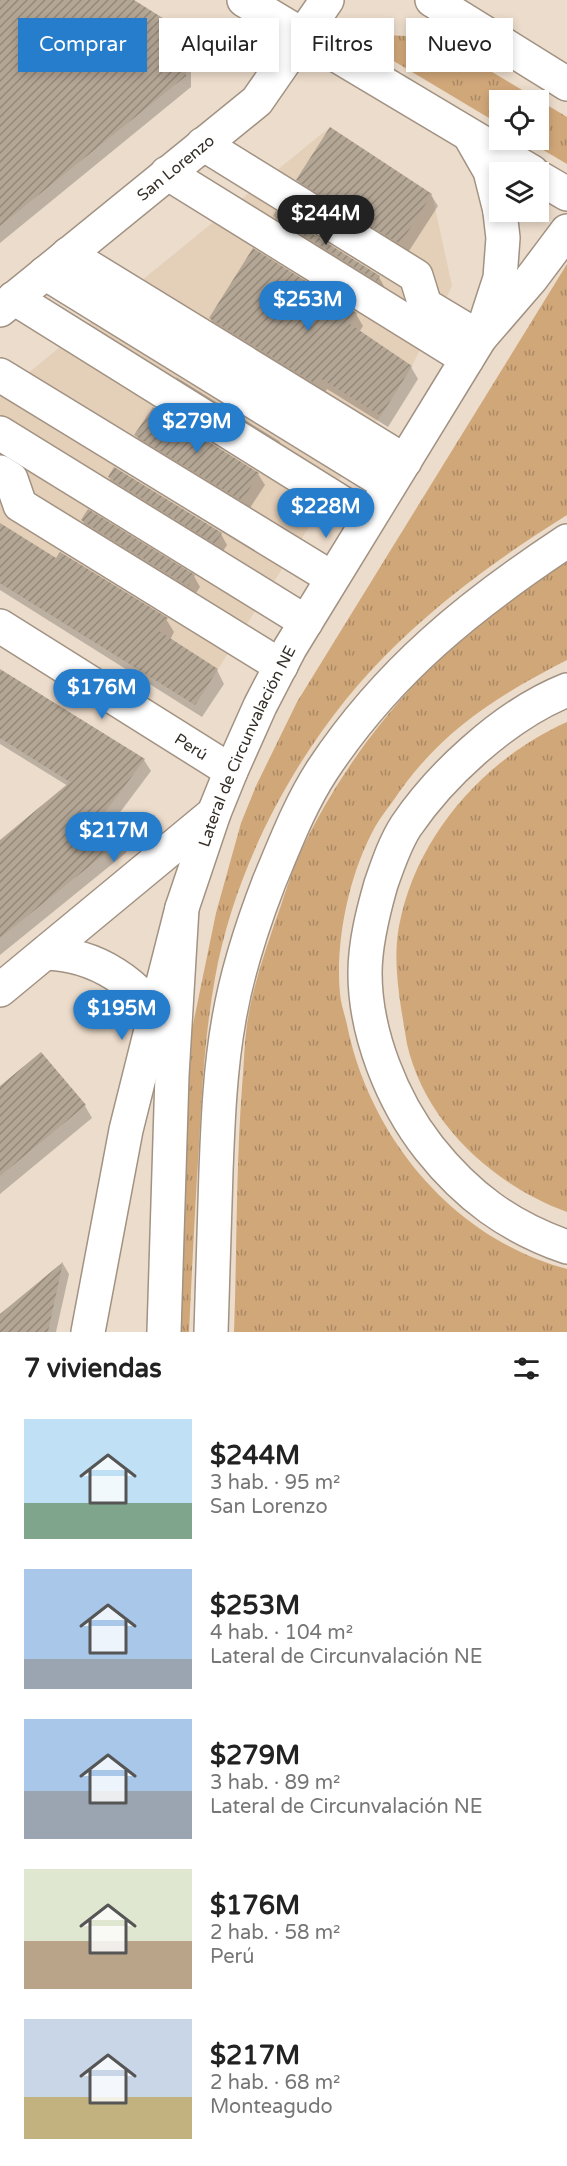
<!DOCTYPE html>
<html lang="es">
<meta charset="utf-8">
<style>
:root{--surface:#fff;--page:#f2f2f2;--text:#222;--muted:#767676;--accent:#267dcb}
body{margin:0;font-family:"Varela Round",sans-serif;background:var(--page);color:var(--text);height:100vh;display:flex;flex-direction:column;font-size:22px;white-space:nowrap}
*{box-sizing:border-box;margin:0}
p{font-size:20px;color:var(--muted)}
.icon{flex:none;width:33px;height:33px;fill:none;stroke:currentColor;stroke-width:2;stroke-linecap:round;stroke-linejoin:round}
.map{position:relative;height:1332px;overflow:hidden}
.details{display:flex;flex-direction:column;background:var(--surface);flex:1}
.details>*{flex:none}
.hud{position:absolute;left:18px;top:18px;width:531px;height:54px;display:flex;gap:12px}
.fabs{position:absolute;left:489px;top:90px;display:grid;gap:12px}
.fabs a{display:grid;place-items:center;width:60px;height:60px;border-radius:0px;background:var(--surface);box-shadow:0 3px 9px #0003;font-size:30px}
.price{position:absolute;translate:-50% -51px;padding:0 14px;border-radius:21px;background:var(--accent);color:#fff;font-size:20px;line-height:39px;filter:drop-shadow(0 2px 3px #0008)}
.price::after{content:'';position:absolute;left:50%;top:36px;width:18px;height:14px;margin-left:-9px;background:inherit;clip-path:polygon(0 0,100% 0,50% 100%)}
.price.active{background:#222;color:#fff}
ul{padding:0;list-style:none}
li{display:flex;align-items:center;gap:18px;height:150px;padding:0 24px}
li span{display:grid;place-items:center;flex:none;width:168px;height:120px;border-radius:0px;color:#555}
li>.icon{margin-inline-start:auto}
span .icon{width:72px;height:72px;fill:#fffc;stroke-width:1}
li b{font-size:26px}
h2{display:flex;justify-content:space-between;align-items:center;height:72px;padding:0 24px;font-size:26px}
.pill{padding:0 21px;border-radius:0px;background:var(--surface);box-shadow:0 3px 9px #0003;font-size:21px;line-height:54px}
.pill.active{background:var(--accent);color:#fff}
.map>svg:first-child{display:block}
.built{fill:#e4cfb8}
.grass{fill:url(#grass-tufts)}
.shadow{fill:#0003}
.building{fill:url(#building-hatch)}
.lines{fill:none;stroke-linecap:round;stroke-linejoin:round}
.minor-casing{stroke:#a19283;stroke-width:36}
.major-casing{stroke:#a19283;stroke-width:36}
.highway-casing{stroke:#a19283;stroke-width:36}
.minor{stroke:#fff;stroke-width:33}
.major{stroke:#fff;stroke-width:33}
.highway{stroke:#fff;stroke-width:33}
.labels{text-anchor:middle;stroke-width:5;stroke-linejoin:round;paint-order:stroke}
.street-label{font-size:16px;fill:#352f28;stroke:#f9e9d8}
</style>
<div class="map">
<svg width="567" height="1332" viewBox="0 0 567 1332">
<defs>
<pattern id="grass-tufts" width="24" height="20" patternUnits="userSpaceOnUse" patternTransform="scale(1.5)"><rect width="24" height="20" fill="#d0a779"/><path d="M3 7l-1-3M5 7V3M7 7l1-3M15 17l-1-3M17 17v-4M19 17l1-3" fill="none" stroke="#aa8863"/></pattern>
<pattern id="building-hatch" width="6" height="6" patternUnits="userSpaceOnUse" patternTransform="scale(1.5)"><rect width="6" height="6" fill="#b4a695"/><path d="M-1 1l2-2M0 6l6-6M5 7l2-2" fill="none" stroke="#93887a"/></pattern>
</defs>
<rect width="100%" height="100%" fill="#ecdccb"/>
<polygon class="built" points="330,127 432,194 452,286 412,366 195,705 0,583 0,396"/>
<g class="grass">
<polygon points="385,35 426,37 439,40 567,117 567,164 526,140 538,140 538,100 500,100 499,124 377,51 374,47 374,41"/>
<path d="M567,264V515C508,552 450,593 399,642C308,728 237,855 215,978C205,1033 202,1089 199,1145C195,1207 192,1270 189,1332H181L189,1044L216,913L241,823L256,786L297,702Z"/>
<path d="M567,561V660C495,697 439,732 393,801C387,809 380,818 375,827C349,874 335,941 340,994C341,1005 345,1015 347,1025C370,1138 454,1239 567,1269V1332H234C237,1250 236,1169 242,1087C244,1066 244,1045 247,1024C253,985 266,948 279,911C286,891 292,870 301,851C358,731 453,629 567,561Z"/>
<path d="M567,722V1212C493,1185 425,1123 407,1044C405,1032 403,1020 401,1008C397,981 394,953 399,926C416,836 484,759 567,722Z"/>
</g>
<g class="shadow">
<polygon points="0,0 132,0 184,33 191,44 191,87 0,243"/>
<polygon points="298,180 431,195 438,206 407,254 304,191"/>
<polygon points="274,217 379,277 385,288 383,291 281,227"/>
<polygon points="356,314 363,326 359,332 411,367 418,379 388,427 327,389 323,396 217,331 210,318"/>
<polygon points="176,377 279,441 285,451 181,386"/>
<polygon points="153,409 258,474 265,485 248,511 143,446 136,435"/>
<polygon points="109,478 221,534 227,545 221,554 116,488"/>
<polygon points="82,520 194,576 200,587 194,596 89,531"/>
<polygon points="0,524 57,560 166,619 174,632 170,640 217,670 224,684 202,717 0,590"/>
<polygon points="0,671 144,760 151,771 109,827 127,852 0,955 0,842 68,786 0,744"/>
<polygon points="0,1088 85,1106 92,1118 0,1194"/>
<polygon points="63,1264 69,1274 56,1332 0,1332 0,1316"/>
</g>
<g class="building">
<polygon points="0,0 134,0 185,32 186,76 0,226"/>
<polygon points="330,127 432,194 400,244 296,180"/>
<polygon points="276,211 380,276 377,281 273,216"/>
<polygon points="253,248 357,313 350,324 412,366 381,416 320,378 316,384 209,318"/>
<polygon points="153,407 259,473 242,501 134,435"/>
<polygon points="114,467 222,533 215,544 108,477"/>
<polygon points="88,509 195,575 188,586 81,520"/>
<polygon points="0,523 56,558 60,552 168,618 159,631 218,669 195,705 0,583"/>
<polygon points="0,669 145,759 102,816 122,840 0,938 0,840 70,782 0,738"/>
<polygon points="41,1052 86,1105 0,1176 0,1086"/>
<polygon points="63,1262 48,1332 0,1332 0,1314"/>
</g>
<g class="lines">
<g class="minor-casing">
<g id="minor">
<polyline points="470,136 490,171 500,211"/>
<polyline points="203,144 416,276 425,305 480,338"/>
<polyline points="167,173 467,359"/>
<polyline points="68,254 405,461"/>
<polyline points="45,273 389,485"/>
<polyline points="14,298 368,519"/>
<path id="s1" d="M0,310L257,101L327,0"/>
<polyline points="486,321 500,278 503,238 500,212"/>
<polyline points="0,375 332,578"/>
<polyline points="0,433 306,622"/>
<polyline points="0,472 11,479 20,505 281,666"/>
<path id="s2" d="M0,626L231,771"/>
<path d="M45,953C95,954 142,983 164,1029"/>
<polyline points="0,990 214,813"/>
<path id="s3" d="M88,1332L126,1130L155,1014L182,908L214,813L231,771L260,706L290,648L480,338L531,279L567,231"/>
</g>
</g>
<g class="major-casing">
<g id="major">
<polyline points="244,0 532,172"/>
<polyline points="432,0 567,84"/>
<polyline points="538,177 567,194"/>
</g>
</g>
<g class="highway-casing">
<g id="highway">
<path d="M567,690C532,704 500,727 473,751C448,773 425,798 406,826C395,843 388,864 381,884C373,912 365,943 365,973C365,1033 392,1101 429,1148C467,1196 509,1227 567,1247"/>
<polyline points="164,1332 172,1075 182,908"/>
<path d="M211,1332C213,1278 214,1224 216,1171C218,1120 220,1069 229,1019C237,972 252,926 269,882C285,844 300,804 323,769C388,671 470,605 567,541"/>
</g>
</g>
<use href="#minor" class="minor"/>
<use href="#major" class="major"/>
<use href="#highway" class="highway"/>
</g>
<g class="labels">
<g class="street-label">
<text dy="6" stroke="none"><textPath href="#s1" startOffset="226">San Lorenzo</textPath></text>
<text dy="6" stroke="none"><textPath href="#s2" startOffset="226">Perú</textPath></text>
<text dy="6" stroke="none"><textPath href="#s3" startOffset="609">Lateral de Circunvalación NE</textPath></text>
</g>
</g>
</svg>
<div class="fabs">
<a><svg class="icon" aria-label="locate" viewBox="0 0 24 24"><circle cx="12" cy="12" r="6"/><path d="M12 2v4M12 18v4M2 12h4M18 12h4"/></svg></a>
<a><svg class="icon" aria-label="layers" viewBox="0 0 24 24"><path d="M12 4l9 5-9 5-9-5zM3 14l9 5 9-5"/></svg></a>
</div>
<b class="price active" style="left:326px;top:246px">$244M</b>
<b class="price" style="left:308px;top:332px">$253M</b>
<b class="price" style="left:197px;top:454px">$279M</b>
<b class="price" style="left:326px;top:539px">$228M</b>
<b class="price" style="left:102px;top:720px">$176M</b>
<b class="price" style="left:114px;top:863px">$217M</b>
<b class="price" style="left:122px;top:1041px">$195M</b>
<div class="hud">
<a class="pill active">Comprar</a>
<a class="pill">Alquilar</a>
<a class="pill">Filtros</a>
<a class="pill">Nuevo</a>
</div>
</div>
<section class="details">
<h2>7 viviendas<svg class="icon" aria-label="filters" viewBox="0 0 24 24"><path d="M4 7h16M4 17h16"/><circle cx="9" cy="7" r="2"/><circle cx="15" cy="17" r="2"/></svg></h2>
<ul>
<li><span style="background:linear-gradient(#bfe0f5 70%,#7fa58c 0)"><svg class="icon" aria-label="home" viewBox="0 0 24 24"><path d="M3 11l9-7 9 7M6 9v11h12V9"/></svg></span><div><b>$244M</b><p>3 hab. · 95 m²</p><p>San Lorenzo</p></div></li>
<li><span style="background:linear-gradient(#a9c7e8 75%,#9aa5b1 0)"><svg class="icon" aria-label="home" viewBox="0 0 24 24"><path d="M3 11l9-7 9 7M6 9v11h12V9"/></svg></span><div><b>$253M</b><p>4 hab. · 104 m²</p><p>Lateral de Circunvalación NE</p></div></li>
<li><span style="background:linear-gradient(#a9c7e8 60%,#9aa5b1 0)"><svg class="icon" aria-label="home" viewBox="0 0 24 24"><path d="M3 11l9-7 9 7M6 9v11h12V9"/></svg></span><div><b>$279M</b><p>3 hab. · 89 m²</p><p>Lateral de Circunvalación NE</p></div></li>
<li><span style="background:linear-gradient(#dfe7d0 60%,#b9a48a 0)"><svg class="icon" aria-label="home" viewBox="0 0 24 24"><path d="M3 11l9-7 9 7M6 9v11h12V9"/></svg></span><div><b>$176M</b><p>2 hab. · 58 m²</p><p>Perú</p></div></li>
<li><span style="background:linear-gradient(#c9d6e8 65%,#c2b280 0)"><svg class="icon" aria-label="home" viewBox="0 0 24 24"><path d="M3 11l9-7 9 7M6 9v11h12V9"/></svg></span><div><b>$217M</b><p>2 hab. · 68 m²</p><p>Monteagudo</p></div></li>
</ul>
</section>
